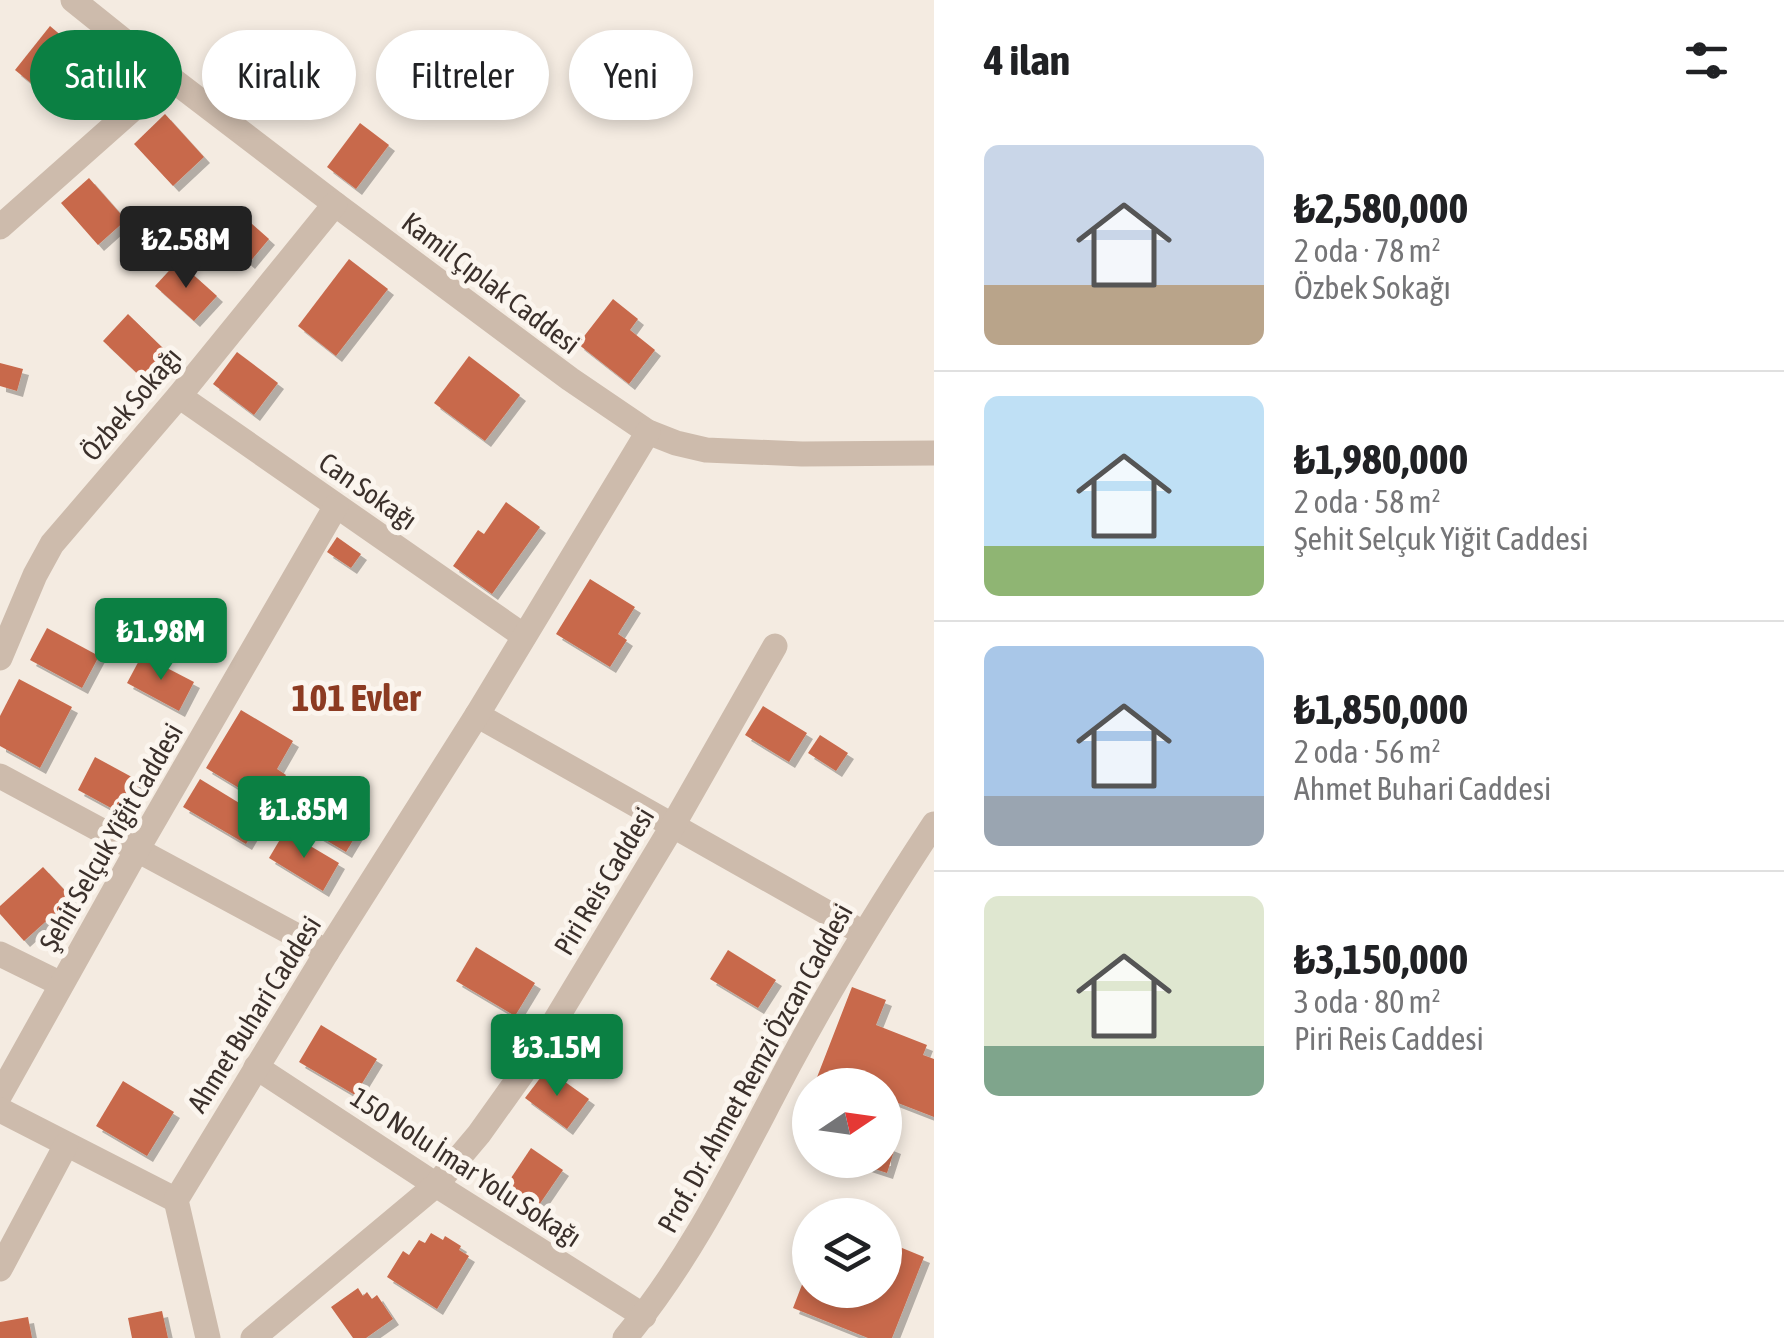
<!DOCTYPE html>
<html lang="tr">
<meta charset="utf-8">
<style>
:root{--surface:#fff;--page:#f2f2f2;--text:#202124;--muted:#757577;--line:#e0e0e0;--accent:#0b8043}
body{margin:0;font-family:"Asap Condensed",sans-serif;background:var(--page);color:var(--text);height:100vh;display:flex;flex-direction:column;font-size:38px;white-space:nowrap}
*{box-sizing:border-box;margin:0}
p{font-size:32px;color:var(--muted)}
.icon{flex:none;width:55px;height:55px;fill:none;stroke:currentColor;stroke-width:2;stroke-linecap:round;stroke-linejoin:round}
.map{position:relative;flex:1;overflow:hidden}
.sheet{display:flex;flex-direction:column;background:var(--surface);width:850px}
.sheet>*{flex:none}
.top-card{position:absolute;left:30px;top:30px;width:752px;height:90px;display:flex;gap:20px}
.needle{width:65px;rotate:77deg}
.fabs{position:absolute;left:792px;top:1068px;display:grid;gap:20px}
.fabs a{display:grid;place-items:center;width:110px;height:110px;border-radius:50%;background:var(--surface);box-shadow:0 5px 15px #0003;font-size:50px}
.price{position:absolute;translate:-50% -85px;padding:0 22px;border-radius:10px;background:var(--accent);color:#fff;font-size:32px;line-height:65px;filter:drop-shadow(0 2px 5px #0008)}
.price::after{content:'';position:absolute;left:50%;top:60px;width:30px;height:22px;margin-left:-15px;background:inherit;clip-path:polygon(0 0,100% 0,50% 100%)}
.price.current{background:#222;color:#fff}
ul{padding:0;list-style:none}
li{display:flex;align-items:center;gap:30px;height:250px;padding:0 50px}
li+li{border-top:2px solid var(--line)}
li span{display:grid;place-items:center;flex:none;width:280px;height:200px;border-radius:15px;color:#555}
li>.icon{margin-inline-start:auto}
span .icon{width:120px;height:120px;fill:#fffc;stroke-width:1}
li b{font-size:42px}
h2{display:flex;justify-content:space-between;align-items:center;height:120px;padding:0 50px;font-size:42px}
.pill{padding:0 35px;border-radius:45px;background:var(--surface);box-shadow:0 5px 15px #0003;font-size:35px;line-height:90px}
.pill.current{background:var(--accent);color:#fff}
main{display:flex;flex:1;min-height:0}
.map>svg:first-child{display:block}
.building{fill:#c8694b;filter:url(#shadow)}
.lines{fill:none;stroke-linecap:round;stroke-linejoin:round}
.minor{stroke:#cdbbac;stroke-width:25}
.labels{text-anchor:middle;stroke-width:10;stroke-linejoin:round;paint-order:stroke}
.street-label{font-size:28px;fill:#3b302b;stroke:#fbf5ee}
.district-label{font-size:38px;font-weight:bold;fill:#8c3b22;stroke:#fbf5ee}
</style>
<main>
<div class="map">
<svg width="934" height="1338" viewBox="0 0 934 1338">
<defs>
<filter id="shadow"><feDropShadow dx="6" dy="6" stdDeviation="0" flood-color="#0004"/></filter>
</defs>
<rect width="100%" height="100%" fill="#f4ebe1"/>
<g class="building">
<polygon points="50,26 77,49 42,92 15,70"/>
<polygon points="165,114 204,157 173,186 134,144"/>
<polygon points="360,123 389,145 356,189 327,167"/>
<polygon points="89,178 126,220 98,245 61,203"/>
<polygon points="233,207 269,239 249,263 212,231"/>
<polygon points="349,259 388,289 336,356 298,326"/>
<polygon points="178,261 217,296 194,321 155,286"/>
<polygon points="613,299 638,319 630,330 655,350 629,384 578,344"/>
<polygon points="128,314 168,353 143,379 103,341"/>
<polygon points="237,352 278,383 254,415 213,384"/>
<polygon points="469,356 520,395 485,441 434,403"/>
<polygon points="0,363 23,369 17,391 0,386"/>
<polygon points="506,502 540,527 492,594 453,566 478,530 484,534"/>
<polygon points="337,537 361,554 351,568 327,552"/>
<polygon points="590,579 635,607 618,634 627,640 610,667 556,634"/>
<polygon points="47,628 99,656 82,688 30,660"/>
<polygon points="142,655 194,682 179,711 127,683"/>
<polygon points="19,679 72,707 40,768 0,746 0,716"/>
<polygon points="763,706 807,733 789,762 745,735"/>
<polygon points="241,710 293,741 277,769 286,775 267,805 206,768"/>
<polygon points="820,735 848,753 836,771 808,753"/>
<polygon points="95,757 141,782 124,815 78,790"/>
<polygon points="200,779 262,817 246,844 183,807"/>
<polygon points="305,786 364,822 346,852 287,817"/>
<polygon points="285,831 339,863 323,891 269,858"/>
<polygon points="43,867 72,898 24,941 0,914 0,906"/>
<polygon points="476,947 535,983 515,1016 456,981"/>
<polygon points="728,950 776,980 758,1008 710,979"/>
<polygon points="852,987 886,1000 876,1025 927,1045 923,1055 934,1059 934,1117 885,1098 885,1085 853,1085 847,1083 846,1085 814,1085"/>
<polygon points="321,1025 377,1059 355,1095 299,1062"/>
<polygon points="547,1069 589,1099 567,1129 525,1098"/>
<polygon points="123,1081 174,1112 147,1156 96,1126"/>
<polygon points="885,1144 895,1148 887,1173 850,1161 885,1160"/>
<polygon points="531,1148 563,1170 539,1205 507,1184"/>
<polygon points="431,1233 443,1240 445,1236 461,1246 459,1250 469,1256 437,1309 387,1277 403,1251 409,1255 419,1240 425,1243"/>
<polygon points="885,1241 924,1257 892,1338 868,1338 793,1308 810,1264 810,1290 885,1290"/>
<polygon points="358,1288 363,1296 367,1292 372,1299 377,1295 393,1319 366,1338 353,1338 331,1307"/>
<polygon points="162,1311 168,1338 132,1338 128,1318"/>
<polygon points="28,1317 32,1338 0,1338 0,1322"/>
</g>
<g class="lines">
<g class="minor">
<polyline points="73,0 169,77 335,204 570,379 648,432 676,443 706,450 802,454 934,453"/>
<polyline points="0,227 169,77"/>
<polyline points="179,396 524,636"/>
<polyline points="0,658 35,575 52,544 179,396 335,204"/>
<polyline points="477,715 863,933"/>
<polyline points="0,776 327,952"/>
<polyline points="0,954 61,984"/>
<polyline points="256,1067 436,1185 644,1316"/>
<polyline points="0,1095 137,850 336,506"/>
<polyline points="0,1110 176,1200"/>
<polyline points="0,1269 66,1145"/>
<polyline points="208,1338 176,1200 327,952 477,715 648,432"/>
<polyline points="253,1338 436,1185 479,1134 529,1064 672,827 775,646"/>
<path d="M625,1338C694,1255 739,1159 789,1065C834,981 882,903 934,824"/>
</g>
</g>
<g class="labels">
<g class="street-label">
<text transform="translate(491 283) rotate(37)" y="10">Kamil Çıplak Caddesi</text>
<text transform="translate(131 404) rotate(-50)" y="10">Özbek Sokağı</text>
<text transform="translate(368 491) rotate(35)" y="10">Can Sokağı</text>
<text transform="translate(111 837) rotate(-60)" y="10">Şehit Selçuk Yiğit Caddesi</text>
<text transform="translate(604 881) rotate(-59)" y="10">Piri Reis Caddesi</text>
<text transform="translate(254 1014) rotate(-58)" y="10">Ahmet Buhari Caddesi</text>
<text transform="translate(755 1068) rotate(-61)" y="10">Prof. Dr. Ahmet Remzi Özcan Caddesi</text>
<text transform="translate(466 1167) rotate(33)" y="10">150 Nolu İmar Yolu Sokağı</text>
</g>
<g class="district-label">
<text x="356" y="711">101 Evler</text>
</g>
</g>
</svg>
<div class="fabs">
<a><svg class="needle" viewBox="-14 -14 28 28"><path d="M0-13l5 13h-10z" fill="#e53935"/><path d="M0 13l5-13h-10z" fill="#757577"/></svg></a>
<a><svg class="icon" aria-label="layers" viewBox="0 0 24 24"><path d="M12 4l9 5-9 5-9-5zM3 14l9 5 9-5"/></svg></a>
</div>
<b class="price current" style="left:186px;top:291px">₺2.58M</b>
<b class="price" style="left:161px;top:683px">₺1.98M</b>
<b class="price" style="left:304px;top:861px">₺1.85M</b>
<b class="price" style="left:557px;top:1099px">₺3.15M</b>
<div class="top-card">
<a class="pill current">Satılık</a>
<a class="pill">Kiralık</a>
<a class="pill">Filtreler</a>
<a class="pill">Yeni</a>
</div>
</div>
<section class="sheet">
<h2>4 ilan<svg class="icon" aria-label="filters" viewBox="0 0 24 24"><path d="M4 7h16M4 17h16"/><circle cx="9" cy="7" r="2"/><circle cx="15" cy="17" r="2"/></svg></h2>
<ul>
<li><span style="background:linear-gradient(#c9d6e8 70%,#b9a48a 0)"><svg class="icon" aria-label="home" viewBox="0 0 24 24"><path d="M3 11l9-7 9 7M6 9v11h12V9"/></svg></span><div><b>₺2,580,000</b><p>2 oda · 78 m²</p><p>Özbek Sokağı</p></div></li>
<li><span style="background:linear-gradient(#bfe0f5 75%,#8fb573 0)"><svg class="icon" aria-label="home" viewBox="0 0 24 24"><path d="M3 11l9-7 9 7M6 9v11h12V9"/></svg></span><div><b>₺1,980,000</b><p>2 oda · 58 m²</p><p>Şehit Selçuk Yiğit Caddesi</p></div></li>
<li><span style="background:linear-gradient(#a9c7e8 75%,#9aa5b1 0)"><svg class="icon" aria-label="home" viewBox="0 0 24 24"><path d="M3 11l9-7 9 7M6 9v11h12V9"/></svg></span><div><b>₺1,850,000</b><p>2 oda · 56 m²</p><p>Ahmet Buhari Caddesi</p></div></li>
<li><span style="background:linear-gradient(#dfe7d0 75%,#7fa58c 0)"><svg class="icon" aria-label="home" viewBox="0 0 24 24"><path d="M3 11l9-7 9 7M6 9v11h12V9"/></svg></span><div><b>₺3,150,000</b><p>3 oda · 80 m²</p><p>Piri Reis Caddesi</p></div></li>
</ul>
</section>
</main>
